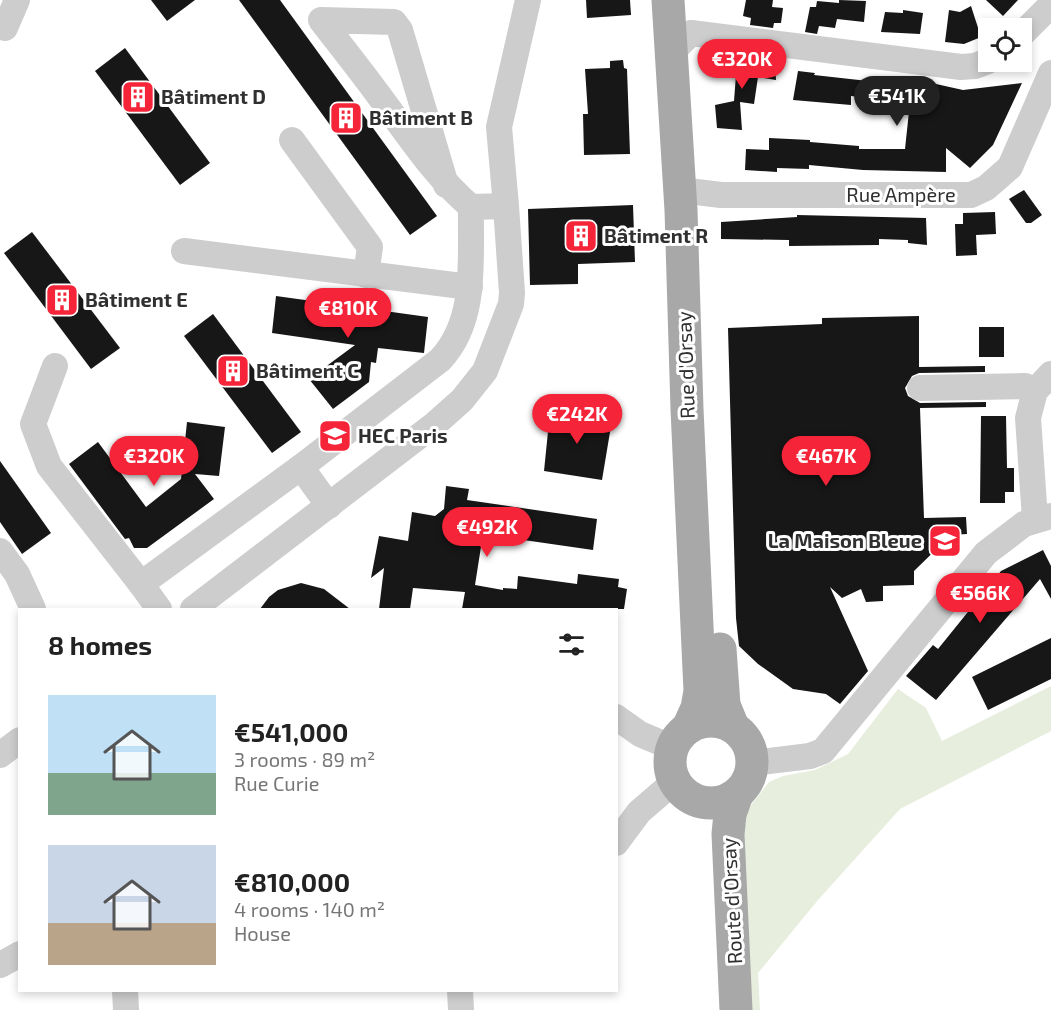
<!DOCTYPE html>
<meta charset="utf-8">
<style>
:root{--surface:#fff;--page:#f2f2f2;--text:#222;--muted:#767676;--accent:#f52438}
body{margin:0;font-family:"Exo 2",sans-serif;background:var(--page);color:var(--text);height:100vh;display:flex;flex-direction:column;font-size:22px;white-space:nowrap}
*{box-sizing:border-box;margin:0}
p{font-size:20px;color:var(--muted)}
.icon{flex:none;width:33px;height:33px;fill:none;stroke:currentColor;stroke-width:2;stroke-linecap:round;stroke-linejoin:round}
.map{position:relative;flex:1;overflow:hidden}
.side{position:absolute;left:18px;top:608px;width:600px;height:384px;display:flex;flex-direction:column;background:var(--surface);border-radius:0px;box-shadow:0 3px 9px #0003}
.side>*{flex:none}
.fabs{position:absolute;left:978px;top:18px;display:grid;gap:12px}
.fabs a{display:grid;place-items:center;width:54px;height:54px;border-radius:0px;background:var(--surface);box-shadow:0 3px 9px #0003;font-size:30px}
.price{position:absolute;translate:-50% -51px;padding:0 14px;border-radius:21px;background:var(--accent);color:#fff;font-size:20px;line-height:39px;filter:drop-shadow(0 2px 3px #0008)}
.price::after{content:'';position:absolute;left:50%;top:36px;width:18px;height:14px;margin-left:-9px;background:inherit;clip-path:polygon(0 0,100% 0,50% 100%)}
.price.current{background:#222;color:#fff}
ul{padding:0;list-style:none}
li{display:flex;align-items:center;gap:18px;height:150px;padding:0 30px}
li span{display:grid;place-items:center;flex:none;width:168px;height:120px;border-radius:0px;color:#555}
li>.icon{margin-inline-start:auto}
span .icon{width:72px;height:72px;fill:#fffc;stroke-width:1}
li b{font-size:26px}
h2{display:flex;justify-content:space-between;align-items:center;height:72px;padding:0 30px;font-size:26px}
.map>svg:first-child{display:block}
.green{fill:#e7eedd}
.building{fill:#171717}
.lines{fill:none;stroke-linecap:round;stroke-linejoin:round}
.minor{stroke:#cdcdcd;stroke-width:26}
.major{stroke:#a8a8a8;stroke-width:33}
.labels{text-anchor:middle;stroke-width:6;stroke-linejoin:round;paint-order:stroke}
.poi-label{font-size:20px;font-weight:bold;fill:#303030;stroke:#fff;text-anchor:start}
.street-label{font-size:20px;fill:#303030;stroke:#fff}
</style>
<div class="map">
<svg width="1051" height="1010" viewBox="0 0 1051 1010">
<rect width="100%" height="100%" fill="#fff"/>
<polygon class="green" points="1051,686 1051,731 900,809 818,900 758,973 760,1010 747,1010 744,814 769,782 783,776 815,770 848,754 898,689 926,708 942,741"/>
<g class="building">
<polygon points="151,0 195,0 167,21"/>
<polygon points="239,0 280,0 437,216 410,235"/>
<polygon points="586,0 630,0 631,15 587,18"/>
<polygon points="746,0 773,0 772,7 783,8 781,23 774,23 773,28 750,25 751,18 743,16"/>
<polygon points="839,0 866,1 864,22 837,19 835,28 819,26 817,34 805,32 810,7 816,7 817,1 839,3"/>
<polygon points="986,0 1018,0 1003,16"/>
<polygon points="971,6 981,37 964,44 945,42 949,10 960,12"/>
<polygon points="903,10 923,13 920,34 881,32 885,12 903,13"/>
<polygon points="125,48 210,163 180,185 95,71"/>
<polygon points="727,58 775,63 776,80 758,77 754,104 740,102 742,130 717,128 715,105 734,101 736,75 726,73"/>
<polygon points="623,60 624,68 627,69 630,154 584,155 583,114 588,114 585,69 610,68 610,61"/>
<polygon points="798,71 815,73 814,75 877,82 877,80 926,85 927,82 963,90 1022,83 993,145 970,168 946,148 946,172 863,170 809,165 809,169 777,168 777,172 745,170 746,149 769,150 769,138 810,140 810,142 859,146 859,149 905,149 910,102 851,96 851,105 793,100"/>
<polygon points="1024,190 1042,215 1031,223 1026,223 1009,199"/>
<polygon points="633,205 635,262 578,264 578,284 530,285 528,209"/>
<polygon points="995,212 996,234 976,235 977,255 956,256 955,224 963,224 963,213"/>
<polygon points="797,215 926,218 927,245 908,243 908,240 879,239 879,245 789,246 789,240 721,239 721,222 797,217"/>
<polygon points="32,232 120,348 91,369 4,253"/>
<polygon points="276,296 428,317 424,353 378,348 376,363 371,362 369,382 333,409 309,379 355,345 272,333"/>
<polygon points="213,314 301,432 272,453 184,336"/>
<polygon points="919,316 919,367 985,366 985,372 919,373 912,376 905,388 908,396 920,403 986,402 986,407 920,408 924,518 966,517 967,534 951,535 914,571 914,585 883,586 883,601 866,602 861,589 842,598 830,587 868,671 840,704 826,694 793,689 758,664 739,646 736,618 728,328 822,324 822,318"/>
<rect x="979" y="327" width="25" height="30"/>
<polygon points="550,412 612,420 602,480 544,471"/>
<polygon points="981,416 1006,416 1007,468 1014,468 1014,492 1005,492 1005,503 980,503"/>
<polygon points="187,422 225,427 219,476 195,474 214,499 147,548 134,548 129,538 125,539 69,464 98,442 146,507 181,479"/>
<polygon points="0,461 51,533 22,554 0,522"/>
<polygon points="446,486 469,489 467,500 597,519 593,550 483,534 475,585 503,590 503,588 517,589 518,576 577,584 578,574 619,579 618,587 627,589 624,609 462,609 465,592 413,588 410,609 379,609 384,568 371,578 379,536 408,541 412,512 435,516 444,509"/>
<polygon points="1043,550 1051,566 1051,599 1040,579 936,700 906,676 933,645 938,649 1001,571"/>
<polygon points="301,583 324,589 350,609 260,609 269,597 278,590"/>
<polygon points="1051,638 1051,679 988,710 972,677"/>
</g>
<g class="lines">
<g class="minor">
<polyline points="5,28 17,0"/>
<polyline points="1022,34 1051,5"/>
<polyline points="670,54 691,33 961,67 975,66 988,61"/>
<polyline points="292,140 370,247 366,275"/>
<path d="M446,185L400,30L394,22L321,20C341,46 361,71 380,97C409,136 434,175 471,207"/>
<polyline points="680,190 721,195 971,195 986,188 1010,167 1051,73"/>
<polyline points="184,251 470,287"/>
<path d="M55,366L33,424L49,466L141,584L301,467L440,360C478,320 470,259 471,207L506,206L499,127L528,0"/>
<polyline points="920,388 1025,386 1035,391"/>
<polyline points="301,467 329,506"/>
<polyline points="1035,519 1028,418 1035,391 1051,374"/>
<polyline points="0,551 17,574 33,609"/>
<polyline points="141,584 159,609"/>
<polyline points="193,609 435,424 462,400 485,371 511,304 512,293 506,206"/>
<polyline points="616,717 640,734 673,748"/>
<polyline points="0,755 20,740"/>
<polyline points="753,763 810,756 823,751 986,553 1024,524 1051,516"/>
<polyline points="616,843 639,812 675,781"/>
<polyline points="0,965 20,954"/>
<polyline points="125,990 126,1010"/>
<polyline points="460,990 461,1010"/>
</g>
<g class="major">
<polyline points="668,0 681,210 687,409 700,691 697,708 688,728"/>
<polyline points="720,649 724,705 733,727"/>
<circle cx="711" cy="762" r="41"/>
<polyline points="736,1010 728,834 730,814 737,794"/>
</g>
</g>
<defs>
<g id="building-square" transform="scale(1.725)"><rect x="-9" y="-9" width="18" height="18" rx="4" fill="#f52438" stroke="#fff"/><path d="M-4-6H4V6H1V3H-1V6H-4ZM-2.5-4.3h1.7v1.8h-1.7ZM.8-4.3h1.7v1.8H.8ZM-2.5-1h1.7V.8h-1.7ZM.8-1h1.7V.8H.8Z" fill="#fff"/></g>
<g id="university-square" transform="scale(1.725)"><rect x="-9" y="-9" width="18" height="18" rx="4" fill="#f52438" stroke="#fff"/><path d="M0-5L7-2L0 1L-7-2ZM-4 1L0 2.5L4 1V4Q0 6-4 4Z" fill="#fff"/></g>
<g id="school-square" transform="scale(1.725)"><rect x="-9" y="-9" width="18" height="18" rx="4" fill="#f52438" stroke="#fff"/><path d="M0-5L7-2L0 1L-7-2ZM-4 1L0 2.5L4 1V4Q0 6-4 4Z" fill="#fff"/></g>
</defs>
<g fill-rule="evenodd">
<use href="#building-square" x="138" y="97"/>
<use href="#building-square" x="346" y="118"/>
<use href="#building-square" x="581" y="236"/>
<use href="#building-square" x="62" y="300"/>
<use href="#building-square" x="233" y="371"/>
<use href="#university-square" x="335" y="436"/>
<use href="#school-square" x="945" y="541"/>
</g>
<g class="labels">
<g class="poi-label">
<text x="161" y="104">Bâtiment D</text>
<text x="369" y="125">Bâtiment B</text>
<text x="604" y="243">Bâtiment R</text>
<text x="85" y="307">Bâtiment E</text>
<text x="256" y="378">Bâtiment C</text>
<text x="358" y="443">HEC Paris</text>
<text x="922" y="548" text-anchor="end">La Maison Bleue</text>
</g>
<g class="street-label">
<text x="901" y="202">Rue Ampère</text>
<text transform="translate(686 365) rotate(-92)" y="7">Rue d'Orsay</text>
<text transform="translate(732 901) rotate(-93)" y="7">Route d'Orsay</text>
</g>
</g>
</svg>
<div class="fabs">
<a><svg class="icon" aria-label="locate" viewBox="0 0 24 24"><circle cx="12" cy="12" r="6"/><path d="M12 2v4M12 18v4M2 12h4M18 12h4"/></svg></a>
</div>
<b class="price" style="left:742px;top:90px">€320K</b>
<b class="price current" style="left:897px;top:127px">€541K</b>
<b class="price" style="left:348px;top:339px">€810K</b>
<b class="price" style="left:577px;top:445px">€242K</b>
<b class="price" style="left:154px;top:487px">€320K</b>
<b class="price" style="left:826px;top:487px">€467K</b>
<b class="price" style="left:487px;top:558px">€492K</b>
<b class="price" style="left:980px;top:624px">€566K</b>
<section class="side">
<h2>8 homes<svg class="icon" aria-label="filters" viewBox="0 0 24 24"><path d="M4 7h16M4 17h16"/><circle cx="9" cy="7" r="2"/><circle cx="15" cy="17" r="2"/></svg></h2>
<ul>
<li><span style="background:linear-gradient(#bfe0f5 65%,#7fa58c 0)"><svg class="icon" aria-label="home" viewBox="0 0 24 24"><path d="M3 11l9-7 9 7M6 9v11h12V9"/></svg></span><div><b>€541,000</b><p>3 rooms · 89 m²</p><p>Rue Curie</p></div></li>
<li><span style="background:linear-gradient(#c9d6e8 65%,#b9a48a 0)"><svg class="icon" aria-label="home" viewBox="0 0 24 24"><path d="M3 11l9-7 9 7M6 9v11h12V9"/></svg></span><div><b>€810,000</b><p>4 rooms · 140 m²</p><p>House</p></div></li>
</ul>
</section>
</div>
